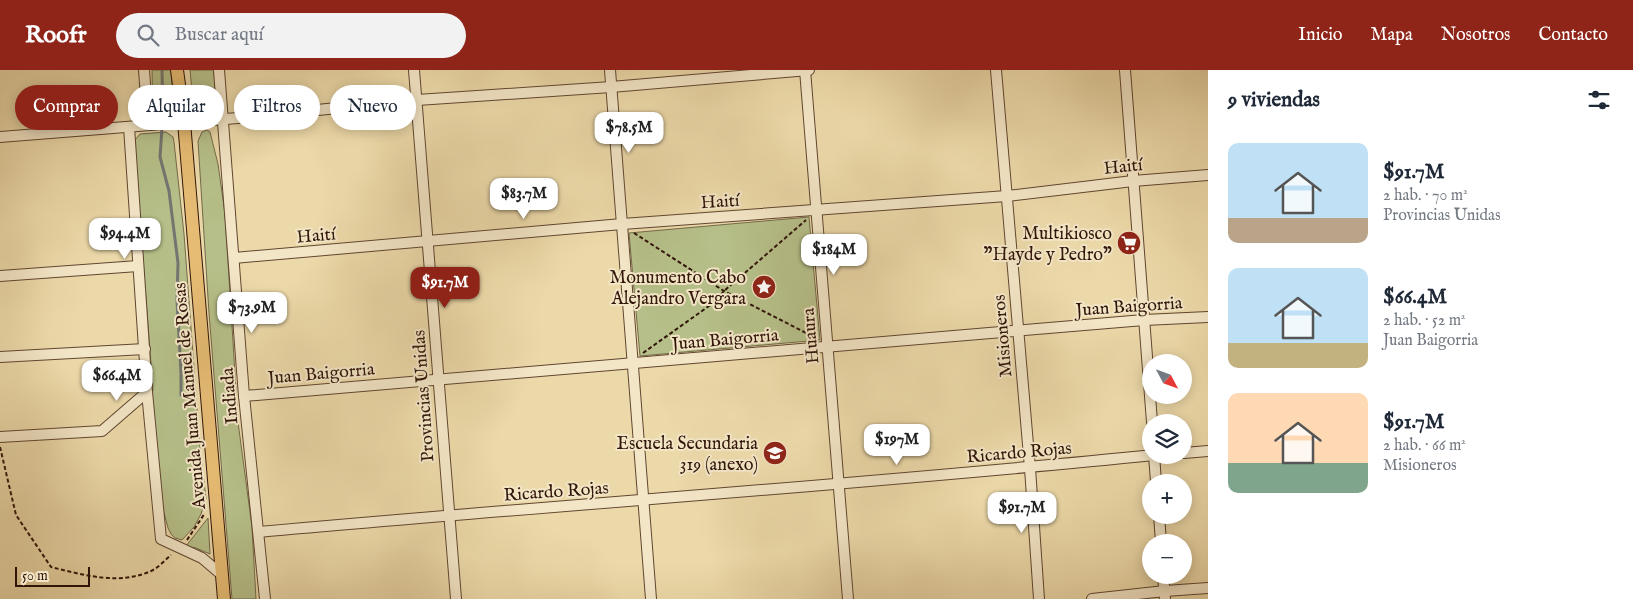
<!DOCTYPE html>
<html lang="es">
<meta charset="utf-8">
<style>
:root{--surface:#fff;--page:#f2f2f3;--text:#1f2937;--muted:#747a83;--accent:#8f2418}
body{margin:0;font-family:"IM FELL English",serif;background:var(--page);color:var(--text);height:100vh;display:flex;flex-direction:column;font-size:19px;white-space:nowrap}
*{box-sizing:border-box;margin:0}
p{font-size:16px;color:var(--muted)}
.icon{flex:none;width:28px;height:28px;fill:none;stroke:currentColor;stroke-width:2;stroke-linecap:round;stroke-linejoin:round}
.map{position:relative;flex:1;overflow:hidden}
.panel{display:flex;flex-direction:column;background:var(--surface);width:425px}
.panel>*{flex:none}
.banner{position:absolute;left:15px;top:15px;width:475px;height:45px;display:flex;gap:10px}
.needle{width:32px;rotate:131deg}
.buttons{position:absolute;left:1142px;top:284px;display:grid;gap:10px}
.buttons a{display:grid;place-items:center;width:50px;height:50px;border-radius:50%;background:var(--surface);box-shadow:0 2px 12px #0003;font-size:25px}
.scale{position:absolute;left:15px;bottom:12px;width:75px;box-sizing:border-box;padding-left:5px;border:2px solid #311509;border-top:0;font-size:14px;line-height:18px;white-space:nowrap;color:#311509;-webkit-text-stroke:4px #f3e6c7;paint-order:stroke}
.price{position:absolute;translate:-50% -42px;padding:0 11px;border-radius:10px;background:#fff;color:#222;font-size:16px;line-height:32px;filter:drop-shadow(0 1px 2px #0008)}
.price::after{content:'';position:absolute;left:50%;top:30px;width:15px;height:11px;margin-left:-8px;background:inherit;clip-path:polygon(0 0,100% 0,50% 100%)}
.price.selected{background:var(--accent);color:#fff}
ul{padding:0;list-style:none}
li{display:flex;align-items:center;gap:15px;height:125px;padding:0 20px}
li span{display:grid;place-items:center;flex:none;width:140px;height:100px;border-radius:10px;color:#555}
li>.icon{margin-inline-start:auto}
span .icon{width:60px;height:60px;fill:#fffc;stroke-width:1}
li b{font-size:21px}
h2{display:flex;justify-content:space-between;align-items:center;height:60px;padding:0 20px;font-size:21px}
.pill{padding:0 18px;border-radius:22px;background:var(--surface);box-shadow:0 2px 12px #0003;font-size:18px;line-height:45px}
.pill.selected{background:var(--accent);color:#fff}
header{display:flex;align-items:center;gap:30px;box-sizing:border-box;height:70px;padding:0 25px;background:var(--accent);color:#fff}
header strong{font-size:24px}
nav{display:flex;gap:28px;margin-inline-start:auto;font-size:18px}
.search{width:350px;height:45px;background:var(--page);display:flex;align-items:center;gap:12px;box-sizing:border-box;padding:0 18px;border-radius:28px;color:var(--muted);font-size:19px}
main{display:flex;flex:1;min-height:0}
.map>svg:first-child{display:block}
.green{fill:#b6bf89;stroke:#746a49}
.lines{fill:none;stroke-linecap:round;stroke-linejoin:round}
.stream{stroke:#737670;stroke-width:3}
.minor-casing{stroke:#604631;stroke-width:12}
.major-casing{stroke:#311509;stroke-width:14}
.path{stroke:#311509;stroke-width:2;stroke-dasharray:4 2.5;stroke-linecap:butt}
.minor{stroke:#f3e6c7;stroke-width:10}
.major{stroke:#e6bc74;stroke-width:12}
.labels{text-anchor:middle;stroke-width:4;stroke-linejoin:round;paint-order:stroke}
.street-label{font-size:18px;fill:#311509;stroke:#f3e6c7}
.poi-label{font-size:18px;fill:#311509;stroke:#f3e6c7;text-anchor:end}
</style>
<header>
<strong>Roofr</strong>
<div class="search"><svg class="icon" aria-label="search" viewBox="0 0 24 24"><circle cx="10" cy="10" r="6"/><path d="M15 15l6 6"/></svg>Buscar aquí</div>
<nav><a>Inicio</a><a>Mapa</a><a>Nosotros</a><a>Contacto</a></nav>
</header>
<main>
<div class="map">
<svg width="1208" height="529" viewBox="0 0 1208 529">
<rect width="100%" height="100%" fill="#ecd9a9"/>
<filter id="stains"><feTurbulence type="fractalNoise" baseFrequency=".004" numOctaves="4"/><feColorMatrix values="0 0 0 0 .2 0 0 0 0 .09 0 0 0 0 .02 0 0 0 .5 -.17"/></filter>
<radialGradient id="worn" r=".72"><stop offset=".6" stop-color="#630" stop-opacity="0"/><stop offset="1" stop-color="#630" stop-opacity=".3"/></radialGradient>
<g class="green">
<path d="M152,0H171C171,11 176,38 168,47C164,51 158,50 153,51Z"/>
<path d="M190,0H214L216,36C211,41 207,41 200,41L193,32Z"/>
<polygon points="207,60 210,62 218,94 225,144 238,352 252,457 256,529 232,529 209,243 198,71 202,62"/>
<polygon points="166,62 173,67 174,72 184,164 200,378 206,428 201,444 194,457 182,470 175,468 171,464 168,458 163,439 150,328 153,320 134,71 140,64"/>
<polygon points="809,147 820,270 640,286 629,163"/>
<polygon points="208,448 210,484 196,478 186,476"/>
</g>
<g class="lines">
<g class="stream">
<polyline points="162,0 163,44 162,50"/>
<polyline points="162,58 160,87 169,121 178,193 177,231 181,303 181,325"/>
</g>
<g class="minor-casing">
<g id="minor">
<polyline points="144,0 148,55"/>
<polyline points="219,0 244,326 265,529"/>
<polyline points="414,0 456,529"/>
<polyline points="610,0 651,529"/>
<polyline points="805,0 848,529"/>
<polyline points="996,0 1030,398 1039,529"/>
<polyline points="1125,0 1152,352"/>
<polyline points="129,57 147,322 161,469 202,488 222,505"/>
<polyline points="0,67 238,48 417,30 611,17 809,0"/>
<polyline points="234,188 622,154 1007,126 1133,111 1208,105"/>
<polyline points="0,206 138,196"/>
<polyline points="0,287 145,279"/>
<polyline points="244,326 1144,250 1208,247"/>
<polyline points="0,367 102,361 147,322"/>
<polyline points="1184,383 1208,381"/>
<polyline points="1154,385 1156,412"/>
<polyline points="1159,445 1161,472"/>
<path d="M259,462C557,435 856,415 1154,385"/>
<polyline points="1163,505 1165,529"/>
<polyline points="1092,529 1165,521 1208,518"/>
</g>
</g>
<g class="major-casing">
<polyline id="major" points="177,0 184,52 224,529"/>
</g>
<g class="path">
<polyline points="634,163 724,221 816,268"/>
<polyline points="643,283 716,231 724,221 806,150"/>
<path d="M0,377L16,445L51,497C83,505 121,516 153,500C159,497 165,490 171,485"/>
<polyline points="187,470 205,443"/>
</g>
<use href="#minor" class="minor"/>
<use href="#major" class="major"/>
</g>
<defs>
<g id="supermarket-disc" transform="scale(1.25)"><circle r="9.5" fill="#8f2418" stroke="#f3e6c7"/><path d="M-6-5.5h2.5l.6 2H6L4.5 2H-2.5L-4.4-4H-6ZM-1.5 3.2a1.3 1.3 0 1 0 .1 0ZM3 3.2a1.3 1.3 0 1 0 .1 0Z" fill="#fff"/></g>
<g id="sight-disc" transform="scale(1.25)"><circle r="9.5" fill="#8f2418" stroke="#f3e6c7"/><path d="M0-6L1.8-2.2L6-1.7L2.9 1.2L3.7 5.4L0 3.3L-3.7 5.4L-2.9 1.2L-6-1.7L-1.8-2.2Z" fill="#fff"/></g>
<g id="school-disc" transform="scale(1.25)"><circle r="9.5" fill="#8f2418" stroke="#f3e6c7"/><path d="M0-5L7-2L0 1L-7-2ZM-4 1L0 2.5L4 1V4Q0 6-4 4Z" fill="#fff"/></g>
</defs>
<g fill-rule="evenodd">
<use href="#supermarket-disc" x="1129" y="173"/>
<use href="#sight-disc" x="764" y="217"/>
<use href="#school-disc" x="775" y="383"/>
</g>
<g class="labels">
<g class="street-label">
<text transform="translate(1123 96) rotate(-6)" y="6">Haití</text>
<text transform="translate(720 131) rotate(-4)" y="6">Haití</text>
<text transform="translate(316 165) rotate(-5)" y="6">Haití</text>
<text transform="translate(1129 236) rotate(-4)" y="6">Juan Baigorria</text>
<text transform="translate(810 266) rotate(-95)" y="6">Huaura</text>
<text transform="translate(1002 266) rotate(-95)" y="6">Misioneros</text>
<text transform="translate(725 269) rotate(-5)" y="6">Juan Baigorria</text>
<text transform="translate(321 303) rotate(-5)" y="6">Juan Baigorria</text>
<text transform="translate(189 326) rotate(-95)" y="6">Avenida Juan Manuel de Rosas</text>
<text transform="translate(229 326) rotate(-95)" y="6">Indiada</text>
<text transform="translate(423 326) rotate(-94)" y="6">Provincias Unidas</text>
<text transform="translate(1019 382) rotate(-5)" y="6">Ricardo Rojas</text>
<text transform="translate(556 421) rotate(-4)" y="6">Ricardo Rojas</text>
</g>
<g class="poi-label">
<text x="1112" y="169">Multikiosco<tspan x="1112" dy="21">"Hayde y Pedro"</tspan></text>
<text x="746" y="213">Monumento Cabo<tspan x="746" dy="21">Alejandro Vergara</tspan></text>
<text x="758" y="379">Escuela Secundaria<tspan x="758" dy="21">319 (anexo)</tspan></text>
</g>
</g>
<rect width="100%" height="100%" filter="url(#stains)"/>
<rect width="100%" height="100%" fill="url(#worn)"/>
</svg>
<div class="buttons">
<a><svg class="needle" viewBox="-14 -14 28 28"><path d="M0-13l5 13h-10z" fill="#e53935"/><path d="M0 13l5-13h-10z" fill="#747a83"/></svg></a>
<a><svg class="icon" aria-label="layers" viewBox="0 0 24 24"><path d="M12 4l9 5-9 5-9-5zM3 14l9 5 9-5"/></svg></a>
<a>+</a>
<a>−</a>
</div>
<div class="scale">50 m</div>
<b class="price" style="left:629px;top:84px">$78.5M</b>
<b class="price" style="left:524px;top:150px">$83.7M</b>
<b class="price" style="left:125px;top:190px">$94.4M</b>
<b class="price" style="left:834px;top:206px">$184M</b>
<b class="price selected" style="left:445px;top:239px">$91.7M</b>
<b class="price" style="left:252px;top:264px">$73.9M</b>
<b class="price" style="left:117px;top:332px">$66.4M</b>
<b class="price" style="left:897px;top:396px">$197M</b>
<b class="price" style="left:1022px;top:464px">$91.7M</b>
<div class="banner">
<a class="pill selected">Comprar</a>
<a class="pill">Alquilar</a>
<a class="pill">Filtros</a>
<a class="pill">Nuevo</a>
</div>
</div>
<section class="panel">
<h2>9 viviendas<svg class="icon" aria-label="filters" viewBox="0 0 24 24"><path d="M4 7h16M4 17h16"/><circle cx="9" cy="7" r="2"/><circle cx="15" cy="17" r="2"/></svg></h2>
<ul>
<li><span style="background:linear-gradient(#bfe0f5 75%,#b9a48a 0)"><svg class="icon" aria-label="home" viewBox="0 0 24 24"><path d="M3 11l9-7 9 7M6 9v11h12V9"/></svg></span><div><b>$91.7M</b><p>2 hab. · 70 m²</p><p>Provincias Unidas</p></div></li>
<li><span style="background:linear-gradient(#bfe0f5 75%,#c2b280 0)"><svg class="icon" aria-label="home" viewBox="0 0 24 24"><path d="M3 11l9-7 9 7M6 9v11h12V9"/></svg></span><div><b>$66.4M</b><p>2 hab. · 52 m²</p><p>Juan Baigorria</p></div></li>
<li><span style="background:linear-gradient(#ffd9b3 70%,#7fa58c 0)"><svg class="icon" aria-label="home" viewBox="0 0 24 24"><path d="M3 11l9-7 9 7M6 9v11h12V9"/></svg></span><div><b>$91.7M</b><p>2 hab. · 66 m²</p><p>Misioneros</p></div></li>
</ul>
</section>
</main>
